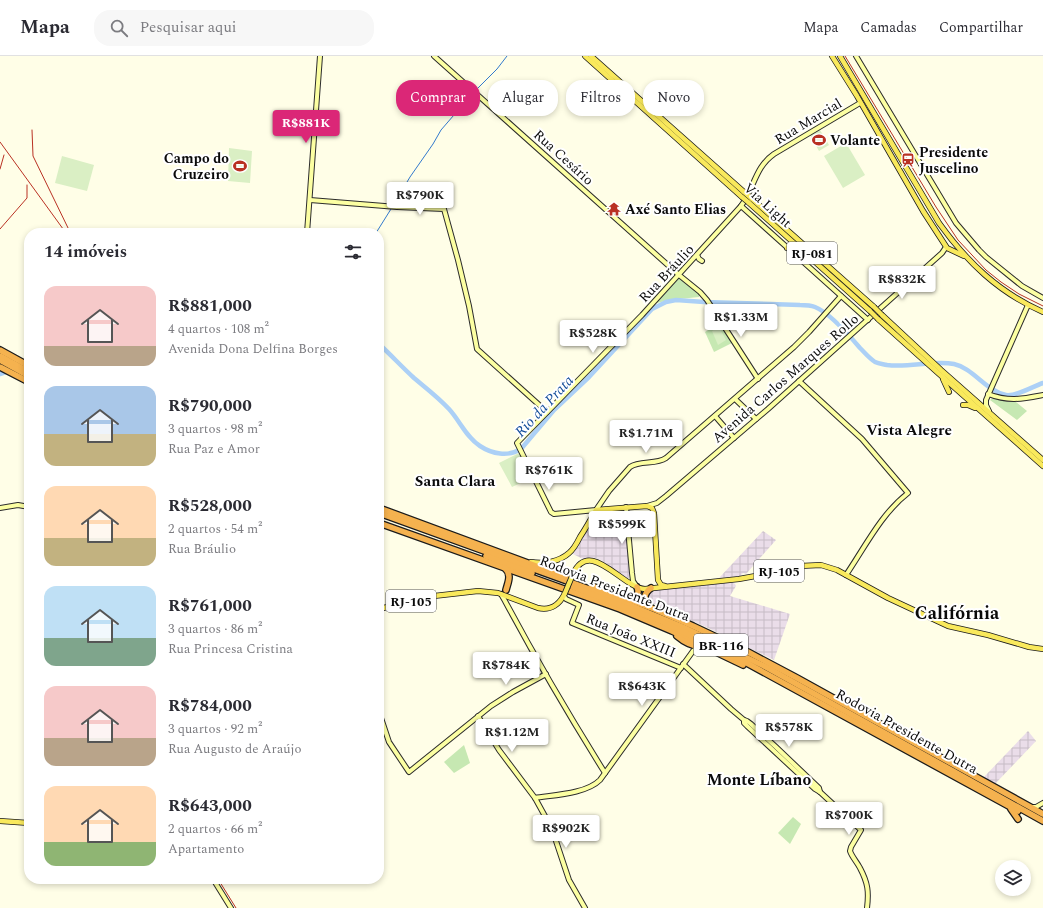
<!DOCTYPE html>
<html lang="pt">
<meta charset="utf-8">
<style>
:root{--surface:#fff;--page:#f7f7f7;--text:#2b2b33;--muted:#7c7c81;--line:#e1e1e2;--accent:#db2777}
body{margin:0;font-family:Spectral,serif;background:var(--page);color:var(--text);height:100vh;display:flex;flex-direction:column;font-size:15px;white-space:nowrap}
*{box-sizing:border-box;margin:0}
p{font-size:13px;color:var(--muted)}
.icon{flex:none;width:22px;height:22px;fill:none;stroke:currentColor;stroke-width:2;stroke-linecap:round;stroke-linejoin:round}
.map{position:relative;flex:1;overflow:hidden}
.panel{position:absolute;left:24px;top:172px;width:360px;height:656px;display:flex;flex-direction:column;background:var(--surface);border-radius:16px;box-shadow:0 2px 6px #0003}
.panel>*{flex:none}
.banner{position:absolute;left:396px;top:24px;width:380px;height:36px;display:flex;gap:8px}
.fabs{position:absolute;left:995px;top:804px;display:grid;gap:8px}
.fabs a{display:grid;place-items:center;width:36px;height:36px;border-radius:50%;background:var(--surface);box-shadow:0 2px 6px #0003;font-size:20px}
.price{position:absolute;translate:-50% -34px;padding:0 9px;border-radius:4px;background:#fff;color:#222;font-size:13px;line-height:26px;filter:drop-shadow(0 1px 2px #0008)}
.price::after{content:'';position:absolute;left:50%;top:24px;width:12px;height:9px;margin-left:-6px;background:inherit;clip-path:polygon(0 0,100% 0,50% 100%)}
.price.active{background:var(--accent);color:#fff}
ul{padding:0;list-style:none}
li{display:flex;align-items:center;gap:12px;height:100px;padding:0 20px}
li span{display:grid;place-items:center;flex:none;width:112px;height:80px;border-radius:12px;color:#555}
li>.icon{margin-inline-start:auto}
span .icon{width:48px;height:48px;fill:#fffc;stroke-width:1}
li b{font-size:17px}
h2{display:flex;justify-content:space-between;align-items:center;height:48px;padding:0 20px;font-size:17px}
.chip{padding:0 14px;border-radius:16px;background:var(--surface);box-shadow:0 2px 6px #0003;font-size:14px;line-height:36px}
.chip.active{background:var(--accent);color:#fff}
header{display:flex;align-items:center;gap:24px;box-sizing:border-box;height:56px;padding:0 20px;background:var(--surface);border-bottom:1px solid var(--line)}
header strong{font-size:19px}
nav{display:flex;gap:22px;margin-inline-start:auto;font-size:14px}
.search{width:280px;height:36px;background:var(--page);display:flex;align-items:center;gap:10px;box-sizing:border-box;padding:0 14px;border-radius:16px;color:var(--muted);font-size:15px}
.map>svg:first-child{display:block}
.industrial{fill:url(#industrial-grid)}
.park{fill:#c6e8b2}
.pitch{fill:#daefc4}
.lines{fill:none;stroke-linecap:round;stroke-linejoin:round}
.stream{stroke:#337acd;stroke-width:1}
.river{stroke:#acd0f6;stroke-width:4.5}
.secondary-casing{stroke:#2c2c2c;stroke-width:6}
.primary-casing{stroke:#1b1b1b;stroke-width:6}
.highway-casing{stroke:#1b1b1b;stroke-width:8}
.secondary{stroke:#fcffa2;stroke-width:4}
.primary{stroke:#f9e95c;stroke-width:4.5}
.highway{stroke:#f5b24f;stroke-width:5.5}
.rail{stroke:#b93123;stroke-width:1}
.primary-bridge-casing{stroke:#1b1b1b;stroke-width:6;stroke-linecap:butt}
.primary-bridge{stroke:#f9e95c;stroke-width:4.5}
.labels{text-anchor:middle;stroke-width:4;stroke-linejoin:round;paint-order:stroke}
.shield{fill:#fff;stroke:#545454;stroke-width:1}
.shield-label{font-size:13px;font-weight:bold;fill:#0a0a0a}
.street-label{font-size:14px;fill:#0a0a0a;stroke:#fff}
.poi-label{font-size:14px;font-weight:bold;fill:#0a0a0a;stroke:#fff;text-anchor:start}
.water-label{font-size:15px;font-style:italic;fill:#144d9a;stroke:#fff}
.neighbourhood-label{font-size:15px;font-weight:bold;fill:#0a0a0a;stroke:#fff}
.quarter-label{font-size:16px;font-weight:bold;fill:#0a0a0a;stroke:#fff}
.district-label{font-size:18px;font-weight:bold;fill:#0a0a0a;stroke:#fff}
</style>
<header>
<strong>Mapa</strong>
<div class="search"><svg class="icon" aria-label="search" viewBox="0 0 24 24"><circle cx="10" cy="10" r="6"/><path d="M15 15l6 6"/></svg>Pesquisar aqui</div>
<nav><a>Mapa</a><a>Camadas</a><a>Compartilhar</a></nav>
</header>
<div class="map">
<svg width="1043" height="852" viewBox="0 0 1043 852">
<defs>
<pattern id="industrial-grid" width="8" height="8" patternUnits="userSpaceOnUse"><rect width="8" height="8" fill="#eadde9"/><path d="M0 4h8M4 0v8" fill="none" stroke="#c7bcc6"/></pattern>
</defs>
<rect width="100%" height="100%" fill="#fffee7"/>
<g class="industrial">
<polygon points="624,459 630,519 629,522 626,522 601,504 595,502 583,503 573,498 592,466 606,465 610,469 614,469 614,460"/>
<polygon points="763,475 776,484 746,518 743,517 740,520 719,522"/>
<polygon points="732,526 735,528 736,530 730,540 790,558 774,604 708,572 654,548 649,545 647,541 650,535 655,533"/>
<polygon points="1028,675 1036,685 995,728 984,721"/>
</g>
<g class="park">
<polygon points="679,221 699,237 699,241 669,244 653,248"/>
<polygon points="721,266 734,286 714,296 705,276"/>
<polygon points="993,342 1009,346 1016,346 1027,355 1017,364 990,344"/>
<polygon points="464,689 470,707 454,717 444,706"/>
<polygon points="793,761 801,768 790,788 778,777"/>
</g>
<g class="pitch">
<polygon points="820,74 829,89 819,95 810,79"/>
<polygon points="846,87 865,119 843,132 824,100"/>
<polygon points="229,92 252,95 250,127 228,125"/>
<polygon points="62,100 94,109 87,135 55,127"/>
<polygon points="719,271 726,284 718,289 712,275"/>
<polygon points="519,397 531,422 512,431 499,407"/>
</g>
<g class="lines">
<g class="stream">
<polyline points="475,35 497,13 507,0"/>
<polyline points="394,148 410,121 433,88 441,74 473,37"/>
<polyline points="376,177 391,153"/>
</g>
<g class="river">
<path d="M379,288C391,299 402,311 414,322C426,332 438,341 449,353C460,365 466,381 480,390C492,398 508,401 521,393L554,354L589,321L652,253L666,246L676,244L704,246L800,249C805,249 810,249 815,251C830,257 849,279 860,292C865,297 869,302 875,306C879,308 883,308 887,309C909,312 933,304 954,308C973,312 986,335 1006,339C1015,341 1034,330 1043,327"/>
<polyline points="0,318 9,315"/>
</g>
<g class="secondary-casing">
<g id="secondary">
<polyline points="434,0 679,219 700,236 707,244 758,323"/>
<polyline points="856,0 956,167 979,194 986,201 1022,230 1043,242"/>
<polyline points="310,144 397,151 444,153 458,204 469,250 477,293 547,356"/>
<polyline points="741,150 868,264"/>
<polyline points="307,177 320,0"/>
<polyline points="697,199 699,203 702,205"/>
<path d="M841,240L809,276L794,291L666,402C656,409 640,404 630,411L609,435L596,454L554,458L551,456L517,387L642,259L741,150C754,133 755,111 774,98L860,47"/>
<path d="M799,325L862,383L908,437C881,458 865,491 846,519"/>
<path d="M988,338C1009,346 1022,343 1043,339"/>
<polyline points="735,343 756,363"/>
<polyline points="989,355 986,349 986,344 1028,249"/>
<polyline points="715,360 734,382"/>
<polyline points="647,450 657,447 666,440 768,353 942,197 946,191"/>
<polyline points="626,451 632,517 633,525 637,531"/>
<polyline points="0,452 18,449 29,451"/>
<path d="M501,538L505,545C536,603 570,661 605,717"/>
<polyline points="564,540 566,543 579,549 572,567 681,612"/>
<polyline points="683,608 731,653 744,664 747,665 751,668 776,691 819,732 820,736"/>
<polyline points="379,656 389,686 409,716 491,650 513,636 546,618"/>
<polyline points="478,660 499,694 535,742 546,762 553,776 569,824 585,852"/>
<path d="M744,664V667L747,670L815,733L820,736L861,774L851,791L850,795C852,801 857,806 860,812C868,827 869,836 867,852"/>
<path d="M535,742C553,739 586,738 600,724L693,595L699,591"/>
<polyline points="1031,751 1036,751 1043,747"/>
<polyline points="213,823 231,852"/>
</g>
</g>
<g class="primary-casing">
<g id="primary">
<polyline points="585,0 742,141"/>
<polyline points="591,0 744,136"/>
<polyline points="832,0 857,40 923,155 947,192 964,200"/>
<path d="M840,0L939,167C967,206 998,236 1043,256"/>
<polyline points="751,142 874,251"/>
<polyline points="748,146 870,255"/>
<polyline points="787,192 793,192 802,197"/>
<polyline points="882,259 941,314 1043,404"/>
<polyline points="878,263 937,316 1043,410"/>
<polyline points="943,323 949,336"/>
<polyline points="963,349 968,349 975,352"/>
<path d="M531,506C544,508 559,506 569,497C574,493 577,487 580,481C586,472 591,463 596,454L647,450L652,452L654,457L658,524L661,529L665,530"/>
<path d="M573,518C590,481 622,532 645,533L739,523L761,519L800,510L821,509L837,514L888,542L948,570L988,579L1029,591L1043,593"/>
<path d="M379,553L434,540L478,535L498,537L538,552C551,555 560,548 565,537"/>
<polyline points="0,765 29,767"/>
</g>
</g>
<g class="highway-casing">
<g id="highway">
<polyline points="0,294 29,310"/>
<polyline points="0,300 29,316"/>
<polyline points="0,304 29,320"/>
<polyline points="0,311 29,326"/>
<polyline points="379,452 571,523"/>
<polyline points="379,457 603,538 685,572 766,611 1043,765"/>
<polyline points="379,467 620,553 672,575 743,609"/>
<polyline points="486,500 532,517"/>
<path d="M505,512C512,519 508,526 506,534"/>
<polyline points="592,530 654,553 693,570 748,596 797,622 1043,758"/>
<polyline points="573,531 663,566 734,600 1018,755"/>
<path d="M629,542C636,543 640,538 637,531"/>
<path d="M650,551C643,544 643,538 651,532"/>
<path d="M677,580C684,586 692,590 701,591"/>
<polyline points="1011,753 1018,763"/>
</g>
</g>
<use href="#secondary" class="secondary"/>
<use href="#primary" class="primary"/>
<use href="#highway" class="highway"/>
<g class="rail">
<polyline points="845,0 936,151 958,184 986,214 1001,226 1019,238 1043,250"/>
<polyline points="32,74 33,100 70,176"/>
<polyline points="0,86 66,177"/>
<polyline points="0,113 4,99"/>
<polyline points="0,173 27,142 27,129"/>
<polyline points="218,823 236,852"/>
</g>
<g class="primary-bridge-casing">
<g id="primary-bridge">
<polyline points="744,136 751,142"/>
<polyline points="742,141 748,146"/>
<polyline points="874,251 882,259"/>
<polyline points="870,255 878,263"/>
<polyline points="565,537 573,518"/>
</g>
</g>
<use href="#primary-bridge" class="primary-bridge"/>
</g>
<defs>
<g id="stadium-bare" transform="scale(1.08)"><path d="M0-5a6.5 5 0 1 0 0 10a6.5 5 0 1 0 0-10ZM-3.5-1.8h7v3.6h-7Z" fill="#b93123" stroke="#fff" stroke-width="2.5" paint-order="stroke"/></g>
<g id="station-bare" transform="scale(1.08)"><path d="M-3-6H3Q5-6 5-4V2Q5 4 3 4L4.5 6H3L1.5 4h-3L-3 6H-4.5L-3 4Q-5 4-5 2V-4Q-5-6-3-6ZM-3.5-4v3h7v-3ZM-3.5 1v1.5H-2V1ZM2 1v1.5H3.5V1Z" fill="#b93123" stroke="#fff" stroke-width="2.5" paint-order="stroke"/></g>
<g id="temple-bare" transform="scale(1.08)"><path d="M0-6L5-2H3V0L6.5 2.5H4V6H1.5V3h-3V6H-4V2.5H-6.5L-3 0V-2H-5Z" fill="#b93123" stroke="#fff" stroke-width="2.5" paint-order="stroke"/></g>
</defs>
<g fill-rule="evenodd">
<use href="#stadium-bare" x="819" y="84"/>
<use href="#station-bare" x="908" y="104"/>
<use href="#stadium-bare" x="240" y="110"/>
<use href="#temple-bare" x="614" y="153"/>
</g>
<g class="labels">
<g class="shield">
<rect x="787" y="186" width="50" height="22" rx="3"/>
<rect x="754" y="504" width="50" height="22" rx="3"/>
<rect x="386" y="534" width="50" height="22" rx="3"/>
<rect x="694" y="578" width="54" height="22" rx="3"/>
</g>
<g class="shield-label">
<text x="812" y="202">RJ-081</text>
<text x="779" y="520">RJ-105</text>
<text x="411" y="550">RJ-105</text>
<text x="721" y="594">BR-116</text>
</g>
<g class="street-label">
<text transform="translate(808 65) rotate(-31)" y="5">Rua Marcial</text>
<text transform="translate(564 101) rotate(42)" y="5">Rua Cesário</text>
<text transform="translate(768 149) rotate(42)" y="5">Via Light</text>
<text transform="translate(666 217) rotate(-47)" y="5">Rua Bráulio</text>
<text transform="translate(785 322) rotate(-41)" y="5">Avenida Carlos Marques Rollo</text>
<text transform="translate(615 532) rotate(21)" y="5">Rodovia Presidente Dutra</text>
<text transform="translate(631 579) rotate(22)" y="5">Rua João XXIII</text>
<text transform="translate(907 675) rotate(29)" y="5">Rodovia Presidente Dutra</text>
</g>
<g class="poi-label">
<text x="830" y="89">Volante</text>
<text x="919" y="101">Presidente<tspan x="919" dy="16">Juscelino</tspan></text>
<text x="229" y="107" text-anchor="end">Campo do<tspan x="229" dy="16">Cruzeiro</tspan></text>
<text x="625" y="158">Axé Santo Elias</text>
</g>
<g class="water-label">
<text transform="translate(544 350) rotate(-47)" y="5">Rio da Prata</text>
</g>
<g class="neighbourhood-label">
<text x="909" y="379">Vista Alegre</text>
<text x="455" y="430">Santa Clara</text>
</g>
<g class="quarter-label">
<text x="759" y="729">Monte Líbano</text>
</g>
<g class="district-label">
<text x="957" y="563">Califórnia</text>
</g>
</g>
</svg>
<div class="fabs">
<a><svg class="icon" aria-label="layers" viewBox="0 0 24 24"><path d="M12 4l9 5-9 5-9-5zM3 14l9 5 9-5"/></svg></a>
</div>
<b class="price active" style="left:306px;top:88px">R$881K</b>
<b class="price" style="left:420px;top:160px">R$790K</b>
<b class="price" style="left:902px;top:244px">R$832K</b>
<b class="price" style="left:741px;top:282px">R$1.33M</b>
<b class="price" style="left:593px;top:298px">R$528K</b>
<b class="price" style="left:646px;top:398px">R$1.71M</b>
<b class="price" style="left:549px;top:435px">R$761K</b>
<b class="price" style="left:622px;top:489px">R$599K</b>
<b class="price" style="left:506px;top:630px">R$784K</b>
<b class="price" style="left:642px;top:651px">R$643K</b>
<b class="price" style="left:789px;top:692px">R$578K</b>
<b class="price" style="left:512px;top:697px">R$1.12M</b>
<b class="price" style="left:849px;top:780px">R$700K</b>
<b class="price" style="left:566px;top:793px">R$902K</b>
<div class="banner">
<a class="chip active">Comprar</a>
<a class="chip">Alugar</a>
<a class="chip">Filtros</a>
<a class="chip">Novo</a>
</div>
<section class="panel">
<h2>14 imóveis<svg class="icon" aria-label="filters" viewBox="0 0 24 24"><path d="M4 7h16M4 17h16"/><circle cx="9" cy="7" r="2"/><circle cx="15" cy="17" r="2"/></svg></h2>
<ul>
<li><span style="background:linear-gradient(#f6c9c9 75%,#b9a48a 0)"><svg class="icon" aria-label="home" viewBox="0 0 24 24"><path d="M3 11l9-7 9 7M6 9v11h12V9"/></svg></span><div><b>R$881,000</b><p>4 quartos · 108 m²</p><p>Avenida Dona Delfina Borges</p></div></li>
<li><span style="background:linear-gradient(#a9c7e8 60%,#c2b280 0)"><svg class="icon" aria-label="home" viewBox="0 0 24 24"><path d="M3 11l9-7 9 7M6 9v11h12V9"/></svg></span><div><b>R$790,000</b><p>3 quartos · 98 m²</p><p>Rua Paz e Amor</p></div></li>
<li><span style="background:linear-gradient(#ffd9b3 65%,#c2b280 0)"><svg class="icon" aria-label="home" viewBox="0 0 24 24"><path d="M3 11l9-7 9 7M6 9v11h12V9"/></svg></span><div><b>R$528,000</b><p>2 quartos · 54 m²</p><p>Rua Bráulio</p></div></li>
<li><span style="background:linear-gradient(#bfe0f5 65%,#7fa58c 0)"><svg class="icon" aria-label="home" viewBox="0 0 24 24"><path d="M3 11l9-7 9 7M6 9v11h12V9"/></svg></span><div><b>R$761,000</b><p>3 quartos · 86 m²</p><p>Rua Princesa Cristina</p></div></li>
<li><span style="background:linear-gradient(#f6c9c9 65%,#b9a48a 0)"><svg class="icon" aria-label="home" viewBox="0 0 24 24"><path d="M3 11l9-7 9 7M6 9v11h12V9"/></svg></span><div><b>R$784,000</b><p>3 quartos · 92 m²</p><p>Rua Augusto de Araújo</p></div></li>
<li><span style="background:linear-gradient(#ffd9b3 70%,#8fb573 0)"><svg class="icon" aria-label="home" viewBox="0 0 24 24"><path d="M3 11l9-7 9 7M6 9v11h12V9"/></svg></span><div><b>R$643,000</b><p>2 quartos · 66 m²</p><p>Apartamento</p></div></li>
</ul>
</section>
</div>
